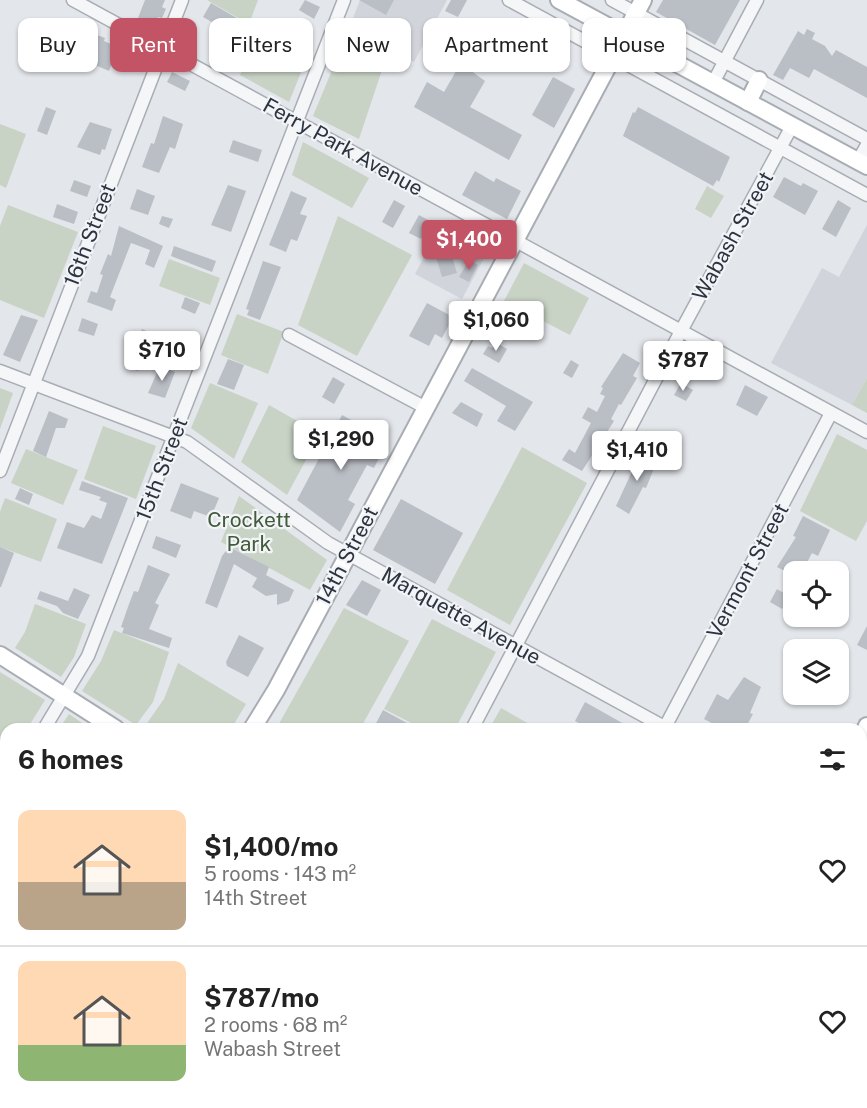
<!DOCTYPE html>
<meta charset="utf-8">
<style>
:root{--surface:#fff;--page:#f6f6f6;--text:#222;--muted:#767676;--line:#e0e0e0;--accent:#c35465}
body{margin:0;font-family:"Public Sans",sans-serif;background:var(--page);color:var(--text);height:100vh;display:flex;flex-direction:column;font-size:22px;white-space:nowrap}
*{box-sizing:border-box;margin:0}
p{font-size:20px;color:var(--muted)}
.icon{flex:none;width:33px;height:33px;fill:none;stroke:currentColor;stroke-width:2;stroke-linecap:round;stroke-linejoin:round}
.map{position:relative;flex:1;overflow:hidden}
.details{position:absolute;left:0px;top:723px;width:867px;height:386px;display:flex;flex-direction:column;background:var(--surface);border-radius:18px 18px 0 0;box-shadow:0 2px 4px #0004}
.details>*{flex:none}
.top-card{position:absolute;left:18px;top:18px;width:831px;height:54px;display:flex;gap:12px}
.controls{position:absolute;left:783px;top:561px;display:grid;gap:12px}
.controls a{display:grid;place-items:center;width:66px;height:66px;border-radius:12px;background:var(--surface);box-shadow:0 2px 4px #0004;font-size:30px}
.price{position:absolute;translate:-50% -51px;padding:0 14px;border-radius:6px;background:#fff;color:#222;font-size:20px;line-height:39px;filter:drop-shadow(0 2px 3px #0008)}
.price::after{content:'';position:absolute;left:50%;top:36px;width:18px;height:14px;margin-left:-9px;background:inherit;clip-path:polygon(0 0,100% 0,50% 100%)}
.price.on{background:var(--accent);color:#fff}
ul{padding:0;list-style:none}
li{display:flex;align-items:center;gap:18px;height:150px;padding:0 18px}
li+li{border-top:2px solid var(--line)}
li span{display:grid;place-items:center;flex:none;width:168px;height:120px;border-radius:12px;color:#555}
li>.icon{margin-inline-start:auto}
span .icon{width:72px;height:72px;fill:#fffc;stroke-width:1}
li b{font-size:26px}
h2{display:flex;justify-content:space-between;align-items:center;height:72px;padding:0 18px;font-size:26px}
.tag{padding:0 21px;border-radius:12px;background:var(--surface);box-shadow:0 2px 4px #0004;font-size:21px;line-height:54px}
.tag.on{background:var(--accent);color:#fff}
.map>svg:first-child{display:block}
.built{fill:#d1d5db}
.green{fill:#c8d3c5}
.building{fill:#babfc6}
.lines{fill:none;stroke-linecap:round;stroke-linejoin:round}
.street-casing{stroke:#a8adb4;stroke-width:15}
.secondary-casing{stroke:#a8adb4;stroke-width:20}
.street{stroke:#f5f6f8;stroke-width:12}
.secondary{stroke:#fff;stroke-width:16}
.labels{text-anchor:middle;stroke-width:4.5;stroke-linejoin:round;paint-order:stroke}
.street-label{font-size:21px;fill:#2c3440;stroke:#f2f4f7}
.park-label{font-size:21px;fill:#415b3b;stroke:#f2f4f7}
</style>
<div class="map">
<svg width="867" height="1108" viewBox="0 0 867 1108">
<rect width="100%" height="100%" fill="#e3e6ea"/>
<g class="built">
<polygon points="360,0 447,0 414,62 391,48 385,61 345,39"/>
<polygon points="444,220 491,245 462,299 415,274"/>
<polygon points="867,225 867,378 852,405 771,363 822,268 839,277"/>
<polygon points="861,919 867,923 867,1108 689,1108 693,1102 861,1102"/>
</g>
<g class="green">
<polygon points="207,0 258,0 249,24"/>
<polygon points="345,39 385,61 359,139 313,116"/>
<polygon points="254,44 302,70 289,102 240,75"/>
<polygon points="0,124 26,134 6,188 0,185"/>
<polygon points="303,142 369,178 352,208 292,175"/>
<polygon points="707,186 724,196 711,218 695,209"/>
<polygon points="8,205 78,232 44,318 0,300 0,226"/>
<polygon points="338,216 412,255 357,356 298,325"/>
<polygon points="169,259 220,278 210,305 159,286"/>
<polygon points="524,263 589,298 570,335 504,301"/>
<polygon points="237,314 284,332 268,374 221,355"/>
<polygon points="867,378 867,413 852,405"/>
<polygon points="210,383 258,403 234,459 191,428"/>
<polygon points="0,388 13,393 0,429"/>
<polygon points="269,405 320,434 287,495 241,462"/>
<polygon points="103,426 156,446 136,499 84,479"/>
<polygon points="837,434 867,450 867,521 856,541 800,511"/>
<polygon points="522,447 587,483 510,625 447,590"/>
<polygon points="26,449 78,470 63,505 11,483"/>
<polygon points="239,496 327,560 310,590 221,542"/>
<polygon points="5,498 57,519 41,562 0,547 0,512"/>
<polygon points="35,604 86,624 74,657 61,677 15,648 25,632"/>
<polygon points="344,608 409,641 360,729 276,729"/>
<polygon points="432,619 496,652 455,729 423,729 384,709"/>
<polygon points="114,630 169,652 153,702 136,725 82,691 101,661"/>
<polygon points="178,663 246,704 231,729 150,729 145,726 164,699"/>
<polygon points="0,672 45,700 27,729 6,729 6,763 0,773"/>
<polygon points="501,708 538,729 489,729"/>
<polygon points="69,714 91,729 92,729 59,729"/>
<polygon points="6,814 6,857 0,853 0,824"/>
<polygon points="6,861 6,930 4,934 0,931 0,871"/>
<polygon points="0,962 6,966 6,1040 0,1037"/>
<polygon points="137,1103 221,1102 222,1103 218,1108 133,1108"/>
<polygon points="272,1103 337,1103 334,1108 280,1108"/>
</g>
<g class="building">
<polygon points="145,0 165,0 162,7 166,9 162,18 158,17 155,25 138,18"/>
<polygon points="305,0 320,7 314,19 299,10"/>
<polygon points="359,0 394,0 386,15"/>
<polygon points="451,0 467,0 458,17 445,11"/>
<polygon points="663,0 740,0 715,45 656,12"/>
<polygon points="211,3 242,21 234,35 203,17"/>
<polygon points="66,21 77,28 67,52 54,47"/>
<polygon points="292,29 307,37 301,48 286,40"/>
<polygon points="807,29 815,33 812,39 825,46 832,56 836,50 867,67 867,98 814,69 809,78 790,68 783,80 773,75 798,31 804,35"/>
<polygon points="97,35 105,38 104,41 118,47 109,71 86,61 87,58 84,56 92,37 96,38"/>
<polygon points="463,65 485,81 470,107 522,135 509,160 414,107 427,82 444,92 459,66 462,68"/>
<polygon points="172,72 190,81 185,91 167,82"/>
<polygon points="553,77 575,89 554,128 532,115"/>
<polygon points="46,107 56,111 47,135 37,131"/>
<polygon points="638,107 730,157 719,182 717,180 713,186 623,136 633,112 635,113"/>
<polygon points="163,116 183,124 175,149 170,147 159,173 142,167 151,143 154,144"/>
<polygon points="90,122 112,129 105,150 102,149 100,155 77,147"/>
<polygon points="233,140 262,150 258,162 229,152"/>
<polygon points="475,171 494,182 496,178 521,191 507,219 462,195"/>
<polygon points="784,177 801,186 803,183 818,191 805,215 773,197"/>
<polygon points="74,180 91,186 87,197 70,191"/>
<polygon points="228,185 246,191 231,232 211,225"/>
<polygon points="137,189 155,196 148,215 130,209"/>
<polygon points="291,191 307,198 300,214 307,216 297,241 291,239 286,252 269,245"/>
<polygon points="394,200 405,206 393,228 382,222"/>
<polygon points="838,200 851,208 836,237 822,229"/>
<polygon points="57,204 78,212 74,224 53,217"/>
<polygon points="419,215 430,221 421,239 409,233"/>
<polygon points="162,216 173,219 169,228 159,224"/>
<polygon points="119,226 163,246 154,268 145,264 150,250 131,243 110,297 116,300 112,311 87,302 91,291 97,293 103,275 100,274 108,254 111,256"/>
<polygon points="454,226 471,236 465,246 448,237"/>
<polygon points="174,246 216,261 212,272 171,256"/>
<polygon points="451,253 457,273 442,277 436,257"/>
<polygon points="469,260 478,265 469,282 459,277"/>
<polygon points="263,261 281,267 260,320 247,315 249,310 246,309"/>
<polygon points="185,297 200,303 195,314 181,308"/>
<polygon points="427,303 453,317 442,338 435,334 429,346 409,336"/>
<polygon points="506,311 524,321 518,332 500,322"/>
<polygon points="21,315 38,320 20,362 3,355"/>
<polygon points="82,318 98,324 94,336 78,331"/>
<polygon points="142,329 151,333 146,345 138,341"/>
<polygon points="169,338 185,343 180,356 164,351"/>
<polygon points="495,342 507,349 499,363 483,354 488,346 492,348"/>
<polygon points="623,353 640,363 633,376 637,378 621,405 619,404 611,419 614,421 582,471 562,460 569,449 575,453 591,423 582,418 588,407 597,412 605,396 600,394 603,388 601,387"/>
<polygon points="131,357 141,362 138,371 127,367"/>
<polygon points="228,359 244,365 234,390 217,384"/>
<polygon points="571,360 579,365 572,378 563,373"/>
<polygon points="160,366 175,372 165,398 148,393"/>
<polygon points="472,368 533,402 515,431 497,421 506,406 464,381"/>
<polygon points="333,377 345,384 334,404 322,397"/>
<polygon points="681,383 693,390 686,401 674,395"/>
<polygon points="745,385 768,397 757,416 736,405"/>
<polygon points="461,402 483,414 477,427 452,413"/>
<polygon points="49,411 68,419 65,428 56,428 46,457 33,451"/>
<polygon points="342,415 388,440 374,468 367,465 348,500 355,504 340,532 297,500"/>
<polygon points="641,452 657,461 646,488 643,487 629,514 616,506"/>
<polygon points="82,481 128,498 102,564 57,548 67,522 84,528 92,515 101,519 107,503 99,500 101,497 79,490"/>
<polygon points="181,483 219,498 211,517 194,511 191,519 170,511"/>
<polygon points="20,488 33,494 29,505 15,499"/>
<polygon points="401,499 463,533 435,584 373,550"/>
<polygon points="803,516 830,530 818,556 812,553 802,572 794,572 794,576 777,567 796,537 793,536"/>
<polygon points="156,536 181,545 176,558 152,548"/>
<polygon points="0,547 14,553 1,587 0,587"/>
<polygon points="229,547 269,567 266,575 294,590 289,601 277,605 277,594 266,596 252,587 257,578 234,564 217,608 205,603 222,556"/>
<polygon points="148,565 170,574 155,603 159,605 149,629 172,638 169,648 122,633 124,628 121,627 129,604 134,591 138,592"/>
<polygon points="362,580 381,590 367,616 346,605"/>
<polygon points="74,588 90,595 78,619 63,613 57,606 37,599 40,591 68,601"/>
<polygon points="777,589 789,596 782,609 770,602"/>
<polygon points="867,626 867,650 857,645"/>
<polygon points="239,635 264,648 248,677 227,666 226,662"/>
<polygon points="744,677 761,687 750,713 753,714 745,729 723,729 704,719 717,694 728,700"/>
<polygon points="585,702 633,729 589,729 575,721"/>
<polygon points="383,710 418,729 373,729"/>
</g>
<g class="lines">
<g class="street-casing">
<g id="street">
<polyline points="73,0 867,432"/>
<polyline points="509,0 867,195"/>
<polyline points="612,0 867,139"/>
<polyline points="713,83 757,0"/>
<polyline points="858,161 867,145"/>
<polyline points="289,335 426,408"/>
<polyline points="0,371 187,442 328,543 668,729"/>
<polyline points="0,471 182,0"/>
<polyline points="44,729 88,656 344,0"/>
<polyline points="472,729 681,331 792,126"/>
<polyline points="664,729 831,413"/>
<polyline points="0,799 6,790"/>
<polyline points="861,904 867,908"/>
<polyline points="0,948 6,952"/>
<polyline points="247,1102 255,1108"/>
<polyline points="235,1108 238,1102"/>
<polyline points="439,1108 443,1102"/>
</g>
</g>
<g class="secondary-casing">
<g id="secondary">
<polyline points="559,0 867,166"/>
<polyline points="748,102 759,80"/>
<polyline points="0,655 116,729"/>
<polyline points="252,729 276,690 643,0"/>
<polyline points="861,739 867,726"/>
<polyline points="13,1108 16,1102"/>
<polyline points="670,1108 673,1102"/>
</g>
</g>
<use href="#street" class="street"/>
<use href="#secondary" class="secondary"/>
</g>
<g class="labels">
<g class="street-label">
<text transform="translate(343 147) rotate(29)" y="7">Ferry Park Avenue</text>
<text transform="translate(90 235) rotate(-69)" y="7">16th Street</text>
<text transform="translate(733 236) rotate(-61)" y="7">Wabash Street</text>
<text transform="translate(162 469) rotate(-69)" y="7">15th Street</text>
<text transform="translate(347 556) rotate(-62)" y="7">14th Street</text>
<text transform="translate(748 571) rotate(-62)" y="7">Vermont Street</text>
<text transform="translate(461 616) rotate(29)" y="7">Marquette Avenue</text>
</g>
<g class="park-label">
<text x="249" y="527">Crockett<tspan x="249" dy="24">Park</tspan></text>
</g>
</g>
</svg>
<div class="controls">
<a><svg class="icon" aria-label="locate" viewBox="0 0 24 24"><circle cx="12" cy="12" r="6"/><path d="M12 2v4M12 18v4M2 12h4M18 12h4"/></svg></a>
<a><svg class="icon" aria-label="layers" viewBox="0 0 24 24"><path d="M12 4l9 5-9 5-9-5zM3 14l9 5 9-5"/></svg></a>
</div>
<b class="price on" style="left:469px;top:271px">$1,400</b>
<b class="price" style="left:496px;top:352px">$1,060</b>
<b class="price" style="left:162px;top:382px">$710</b>
<b class="price" style="left:683px;top:392px">$787</b>
<b class="price" style="left:341px;top:471px">$1,290</b>
<b class="price" style="left:637px;top:482px">$1,410</b>
<div class="top-card">
<a class="tag">Buy</a>
<a class="tag on">Rent</a>
<a class="tag">Filters</a>
<a class="tag">New</a>
<a class="tag">Apartment</a>
<a class="tag">House</a>
</div>
<section class="details">
<h2>6 homes<svg class="icon" aria-label="filters" viewBox="0 0 24 24"><path d="M4 7h16M4 17h16"/><circle cx="9" cy="7" r="2"/><circle cx="15" cy="17" r="2"/></svg></h2>
<ul>
<li><span style="background:linear-gradient(#ffd9b3 60%,#b9a48a 0)"><svg class="icon" aria-label="home" viewBox="0 0 24 24"><path d="M3 11l9-7 9 7M6 9v11h12V9"/></svg></span><div><b>$1,400/mo</b><p>5 rooms · 143 m²</p><p>14th Street</p></div><svg class="icon" aria-label="heart" viewBox="0 0 24 24"><path d="M12 20l-8-8c-3-5 5-10 8-4 3-6 11-1 8 4z"/></svg></li>
<li><span style="background:linear-gradient(#ffd9b3 70%,#8fb573 0)"><svg class="icon" aria-label="home" viewBox="0 0 24 24"><path d="M3 11l9-7 9 7M6 9v11h12V9"/></svg></span><div><b>$787/mo</b><p>2 rooms · 68 m²</p><p>Wabash Street</p></div><svg class="icon" aria-label="heart" viewBox="0 0 24 24"><path d="M12 20l-8-8c-3-5 5-10 8-4 3-6 11-1 8 4z"/></svg></li>
</ul>
</section>
</div>
